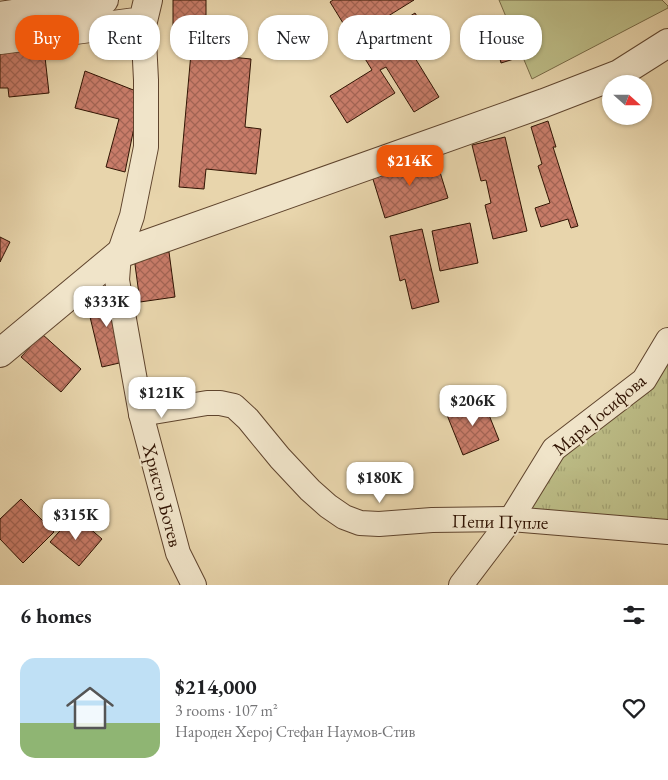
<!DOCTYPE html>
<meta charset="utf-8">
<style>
:root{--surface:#fff;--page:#f6f6f6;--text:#202124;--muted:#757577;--line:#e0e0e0;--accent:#ea580c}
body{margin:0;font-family:"EB Garamond",serif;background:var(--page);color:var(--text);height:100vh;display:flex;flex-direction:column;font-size:19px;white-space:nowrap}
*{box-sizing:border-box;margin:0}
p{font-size:16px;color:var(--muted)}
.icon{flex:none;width:28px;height:28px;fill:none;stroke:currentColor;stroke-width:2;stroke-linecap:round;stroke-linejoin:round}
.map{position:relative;height:585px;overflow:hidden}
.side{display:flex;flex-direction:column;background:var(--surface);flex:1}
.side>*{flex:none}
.banner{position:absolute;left:15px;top:15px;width:639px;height:45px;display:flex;gap:10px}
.needle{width:32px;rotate:111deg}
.controls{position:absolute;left:602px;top:75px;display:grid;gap:10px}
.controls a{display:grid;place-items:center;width:50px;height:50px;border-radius:50%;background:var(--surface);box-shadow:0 1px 4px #0004;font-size:25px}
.price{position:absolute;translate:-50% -42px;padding:0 11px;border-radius:10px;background:#fff;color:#222;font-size:16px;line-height:32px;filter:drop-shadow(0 1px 2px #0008)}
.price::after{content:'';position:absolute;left:50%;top:30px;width:15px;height:11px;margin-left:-8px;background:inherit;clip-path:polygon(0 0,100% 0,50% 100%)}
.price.selected{background:var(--accent);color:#fff}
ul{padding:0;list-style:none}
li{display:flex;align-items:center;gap:15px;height:125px;padding:0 20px}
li+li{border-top:1px solid var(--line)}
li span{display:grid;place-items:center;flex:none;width:140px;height:100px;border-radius:15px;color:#555}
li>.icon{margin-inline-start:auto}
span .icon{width:60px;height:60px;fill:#fffc;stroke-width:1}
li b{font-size:21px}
h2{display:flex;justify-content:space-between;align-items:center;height:60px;padding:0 20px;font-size:21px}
.chip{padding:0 18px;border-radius:20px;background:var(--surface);box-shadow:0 1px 4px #0004;font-size:18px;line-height:45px}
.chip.selected{background:var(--accent);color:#fff}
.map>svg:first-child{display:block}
.grass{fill:url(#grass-tufts);stroke:#766844}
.pitch{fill:#bcbc86;stroke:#766844}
.building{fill:url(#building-cross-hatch);stroke:#311403}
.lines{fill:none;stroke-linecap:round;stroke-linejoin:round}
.minor-casing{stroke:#5f442d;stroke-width:26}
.tertiary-casing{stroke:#5f442d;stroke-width:30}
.minor{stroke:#f0e4c9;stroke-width:24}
.tertiary{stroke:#f0e4c9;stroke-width:28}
.labels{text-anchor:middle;stroke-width:4;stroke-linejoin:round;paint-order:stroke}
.street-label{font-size:19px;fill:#311403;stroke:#f0e4c9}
</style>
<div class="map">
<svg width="668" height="585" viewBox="0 0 668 585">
<defs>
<pattern id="grass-tufts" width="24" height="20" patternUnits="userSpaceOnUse" patternTransform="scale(1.25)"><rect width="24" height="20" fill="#bcbc86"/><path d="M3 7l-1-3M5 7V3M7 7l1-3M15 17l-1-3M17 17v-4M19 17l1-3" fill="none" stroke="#a2a172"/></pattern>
<pattern id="building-cross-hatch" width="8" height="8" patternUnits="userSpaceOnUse" patternTransform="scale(1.25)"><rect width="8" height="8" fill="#c87c69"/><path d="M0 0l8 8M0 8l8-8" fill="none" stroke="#a36454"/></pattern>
</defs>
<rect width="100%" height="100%" fill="#e8d5ac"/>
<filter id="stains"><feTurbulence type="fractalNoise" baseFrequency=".004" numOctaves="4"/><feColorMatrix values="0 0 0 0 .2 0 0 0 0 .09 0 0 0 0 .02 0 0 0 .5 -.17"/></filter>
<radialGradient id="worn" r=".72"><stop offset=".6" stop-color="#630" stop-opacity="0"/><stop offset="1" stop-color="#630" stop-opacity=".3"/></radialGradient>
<polygon class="grass" points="668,340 668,532 511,519 554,449 644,380"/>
<polygon class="pitch" points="499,0 662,0 668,6 668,8 532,79"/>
<g class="building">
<rect x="173" y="0" width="33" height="26"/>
<polygon points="333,0 414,0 385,18 391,28 415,13 436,46 415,58 439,97 414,112 386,67 380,70 395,93 347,123 330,96 372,70 330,2"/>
<polygon points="512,39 517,58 501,63 496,43"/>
<polygon points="44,48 49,93 9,97 8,88 0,88 0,53"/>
<polygon points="191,53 251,59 245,127 261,129 256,174 206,169 204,189 179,187"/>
<polygon points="85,71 141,93 125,172 106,167 119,119 75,108"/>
<polygon points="548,121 556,147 553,147 578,226 571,228 568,219 541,227 535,208 550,203 538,166 542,164 531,127"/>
<polygon points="505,137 527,231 493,239 485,205 491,203 486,180 481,181 472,145"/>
<polygon points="435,156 448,198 385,218 372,176"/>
<polygon points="470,223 478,263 440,271 432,231"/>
<polygon points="422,229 439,302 412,309 405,279 400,281 390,236"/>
<polygon points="0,237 10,242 0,262"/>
<polygon points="169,252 175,297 140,302 134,257"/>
<polygon points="111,289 128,361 102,367 85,296"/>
<polygon points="42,334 81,369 61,392 21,357"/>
<polygon points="483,400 499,440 463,455 447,415"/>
<polygon points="21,499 54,532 23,563 0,539 0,519"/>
<polygon points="74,515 102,539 79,566 50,542"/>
</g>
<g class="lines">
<g class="minor-casing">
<g id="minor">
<polyline points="143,21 146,80 146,147 132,216 119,254 117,280 141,414 178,553 194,585"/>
<polyline points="141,414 207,403 220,403 234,406 248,419 280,458 310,490 328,506 344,517 360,523 379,524 432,520 511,519 668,532"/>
<polyline points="461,585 511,519 554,449 644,380 668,340"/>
</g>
</g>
<g class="tertiary-casing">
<g id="tertiary">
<polyline points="0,16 104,0"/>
<polyline points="0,40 143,21 148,0"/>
<polyline points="0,353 119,254 544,103 619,74 668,43"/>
</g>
</g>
<use href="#minor" class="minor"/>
<use href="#tertiary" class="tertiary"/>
</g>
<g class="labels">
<g class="street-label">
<text transform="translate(599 414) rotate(-40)" y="7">Мара Јосифова</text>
<text transform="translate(163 495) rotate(75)" y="7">Христо Ботев</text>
<text transform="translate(500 521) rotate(1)" y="7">Пепи Пупле</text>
</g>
</g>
<rect width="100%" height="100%" filter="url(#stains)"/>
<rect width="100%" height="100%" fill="url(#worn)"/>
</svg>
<div class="controls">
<a><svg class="needle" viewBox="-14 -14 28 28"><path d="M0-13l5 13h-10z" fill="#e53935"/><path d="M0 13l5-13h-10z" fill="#757577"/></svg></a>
</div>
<b class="price selected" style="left:410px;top:187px">$214K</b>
<b class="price" style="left:107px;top:328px">$333K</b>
<b class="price" style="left:162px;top:419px">$121K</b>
<b class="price" style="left:473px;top:427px">$206K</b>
<b class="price" style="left:380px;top:504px">$180K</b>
<b class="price" style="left:76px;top:541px">$315K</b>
<div class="banner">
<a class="chip selected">Buy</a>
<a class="chip">Rent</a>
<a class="chip">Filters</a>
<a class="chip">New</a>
<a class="chip">Apartment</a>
<a class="chip">House</a>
</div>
</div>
<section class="side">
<h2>6 homes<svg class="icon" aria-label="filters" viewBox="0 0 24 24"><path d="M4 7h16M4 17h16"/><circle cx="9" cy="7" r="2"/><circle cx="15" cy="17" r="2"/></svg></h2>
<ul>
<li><span style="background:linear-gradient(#bfe0f5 65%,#8fb573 0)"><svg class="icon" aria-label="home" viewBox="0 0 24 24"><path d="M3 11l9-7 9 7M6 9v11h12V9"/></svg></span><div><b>$214,000</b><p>3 rooms · 107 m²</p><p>Народен Херој Стефан Наумов-Стив</p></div><svg class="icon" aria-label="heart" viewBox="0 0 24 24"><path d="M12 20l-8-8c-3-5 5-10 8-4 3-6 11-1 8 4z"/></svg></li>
</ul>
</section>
